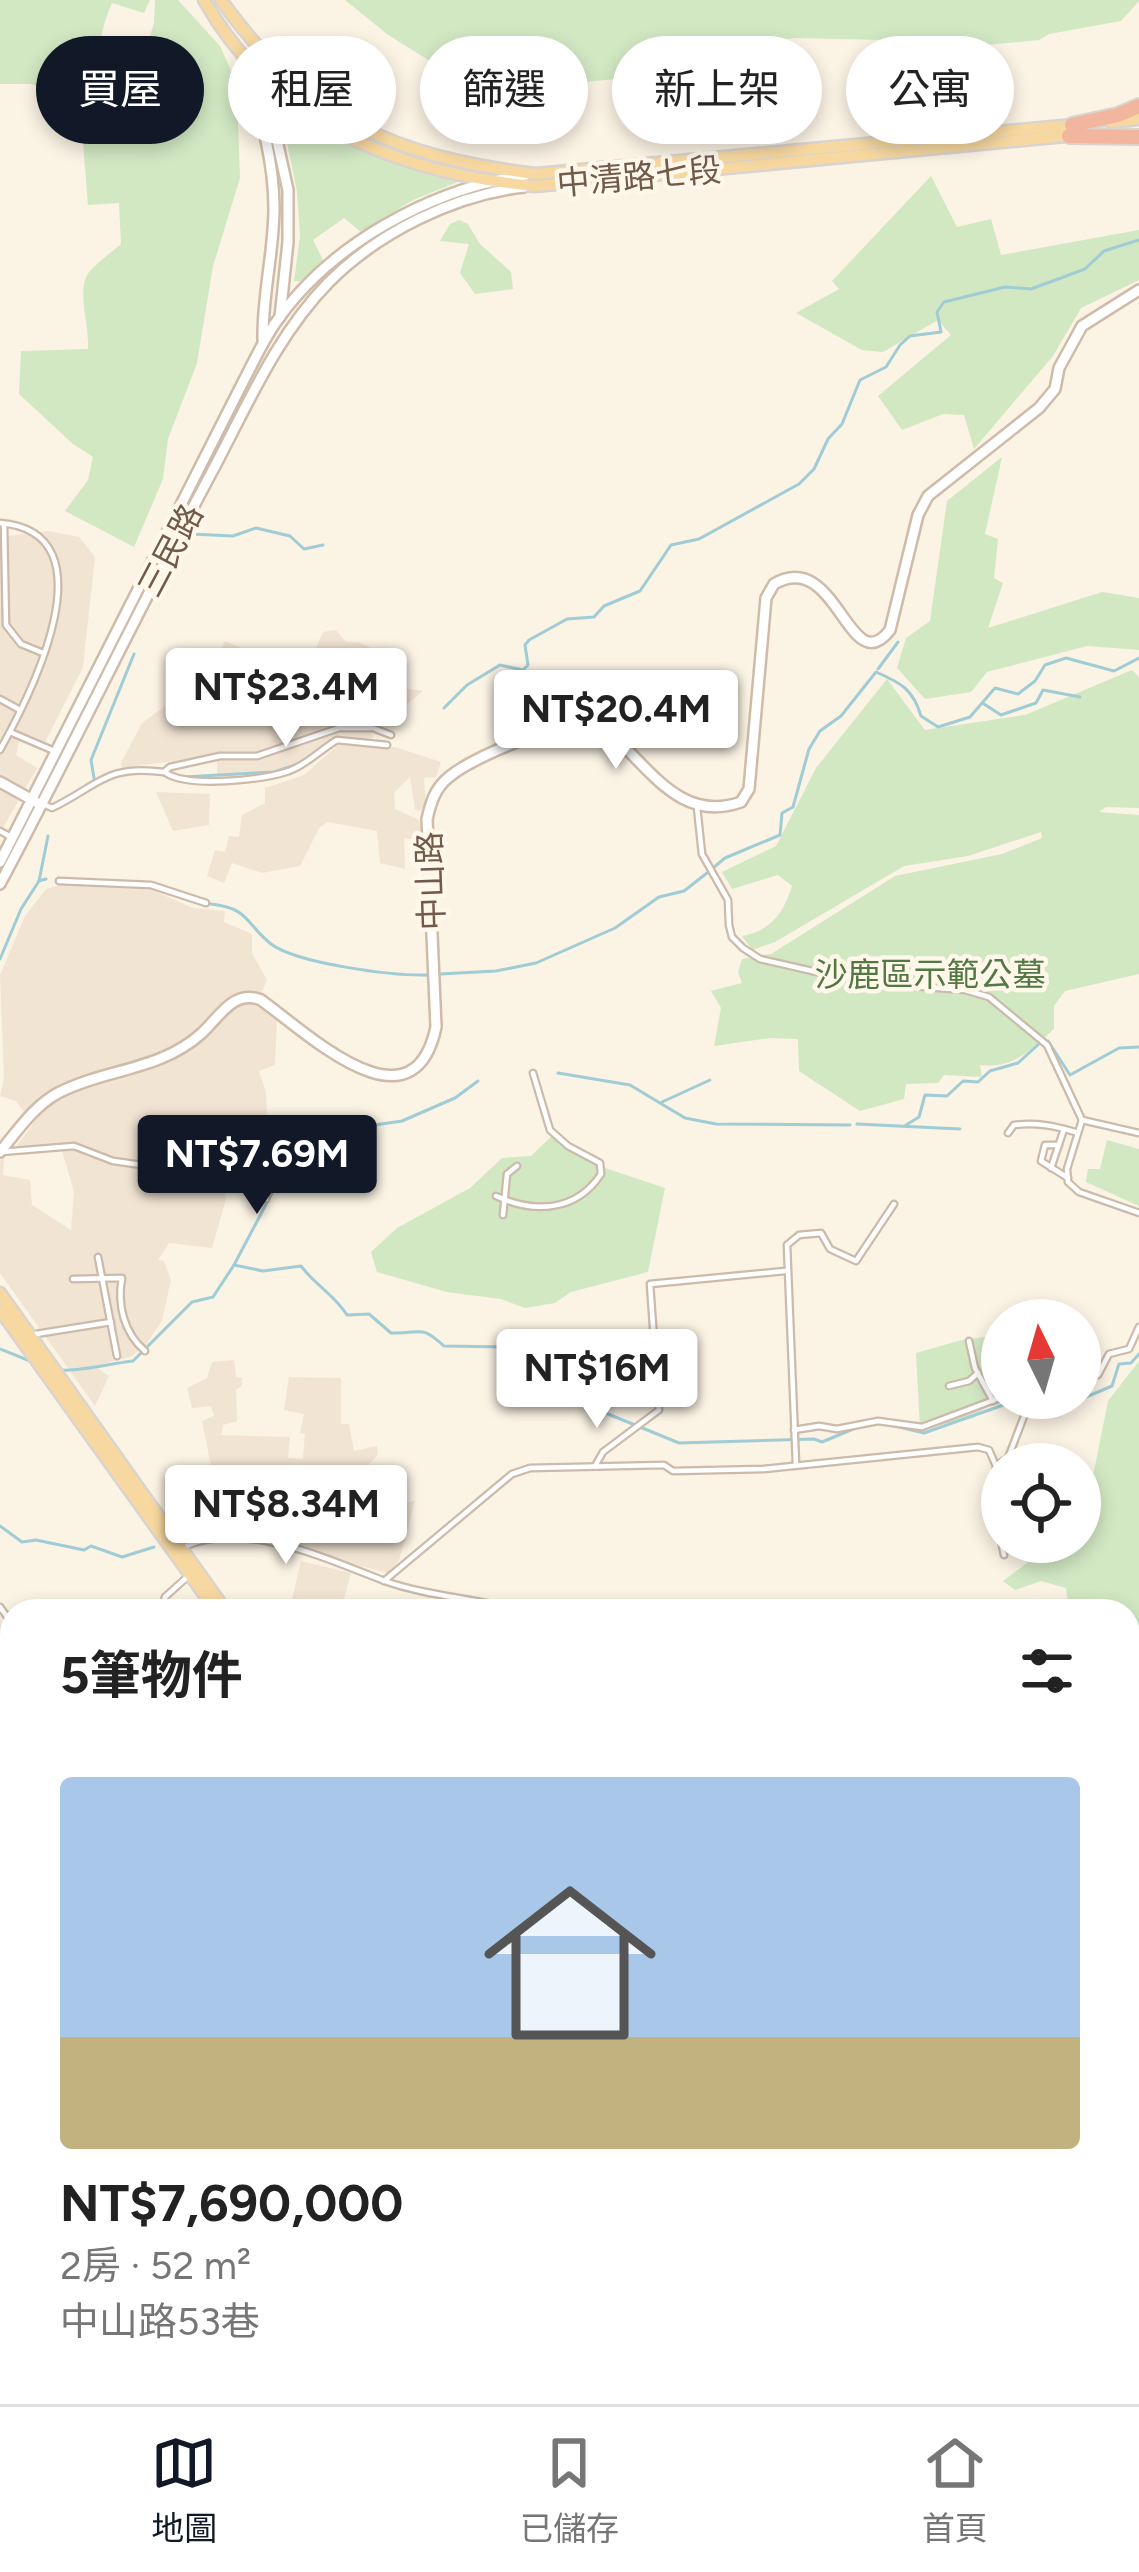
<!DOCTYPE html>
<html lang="zh-TW">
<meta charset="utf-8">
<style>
:root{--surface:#fff;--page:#f2f2f2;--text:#222;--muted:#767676;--line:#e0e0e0;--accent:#111827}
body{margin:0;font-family:Figtree,"Noto Sans TC",sans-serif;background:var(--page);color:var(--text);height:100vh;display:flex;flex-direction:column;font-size:45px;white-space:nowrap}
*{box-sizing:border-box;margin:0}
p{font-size:39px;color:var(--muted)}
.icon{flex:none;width:66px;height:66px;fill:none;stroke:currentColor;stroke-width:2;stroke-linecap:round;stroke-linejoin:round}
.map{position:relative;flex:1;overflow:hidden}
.drawer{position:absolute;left:0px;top:1599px;width:1140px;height:807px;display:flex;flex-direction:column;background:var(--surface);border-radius:36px 36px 0 0;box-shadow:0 6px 18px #0003}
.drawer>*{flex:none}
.top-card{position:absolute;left:36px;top:36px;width:1068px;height:108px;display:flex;gap:24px}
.needle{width:78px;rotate:355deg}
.buttons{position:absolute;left:981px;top:1299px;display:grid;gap:24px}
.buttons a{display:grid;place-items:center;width:120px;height:120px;border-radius:50%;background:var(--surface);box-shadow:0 6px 18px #0003;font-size:60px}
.price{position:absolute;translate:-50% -102px;padding:0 27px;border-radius:12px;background:#fff;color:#222;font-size:39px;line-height:78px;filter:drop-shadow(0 3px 6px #0008)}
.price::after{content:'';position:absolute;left:50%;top:72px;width:36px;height:27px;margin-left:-18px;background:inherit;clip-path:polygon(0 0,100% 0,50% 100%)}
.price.current{background:var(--accent);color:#fff}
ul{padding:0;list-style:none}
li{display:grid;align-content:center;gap:24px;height:636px;padding:0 60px}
li span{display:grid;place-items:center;height:372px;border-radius:12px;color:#555}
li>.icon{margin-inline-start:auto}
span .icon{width:216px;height:216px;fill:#fffc;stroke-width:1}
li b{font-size:51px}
h2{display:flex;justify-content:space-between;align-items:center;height:144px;padding:0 60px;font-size:51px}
.tag{padding:0 42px;border-radius:54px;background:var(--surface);box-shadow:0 6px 18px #0003;font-size:42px;line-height:108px}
.tag.current{background:var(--accent);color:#fff}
.tab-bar{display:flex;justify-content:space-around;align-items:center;height:168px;border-top:3px solid var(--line);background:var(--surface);font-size:33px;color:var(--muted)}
.tab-bar a{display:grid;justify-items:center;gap:6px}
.tab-bar .current{color:var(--accent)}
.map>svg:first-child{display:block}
.residential{fill:#f2e4d3}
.green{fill:#d2e8c3}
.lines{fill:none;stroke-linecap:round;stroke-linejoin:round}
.stream{stroke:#a0ccd5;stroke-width:3}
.street-casing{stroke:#ccbaab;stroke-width:9}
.secondary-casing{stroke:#cfbba9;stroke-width:14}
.primary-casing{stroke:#dad4d0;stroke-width:15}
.highway-casing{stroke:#dad4d0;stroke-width:18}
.street{stroke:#fff;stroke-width:4.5}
.secondary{stroke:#fff;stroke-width:9}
.primary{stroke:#f7d8a0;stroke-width:10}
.highway{stroke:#f2b59e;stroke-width:14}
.labels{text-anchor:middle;stroke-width:9;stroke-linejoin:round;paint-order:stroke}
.street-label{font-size:33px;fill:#725a4b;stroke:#fef7ea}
.park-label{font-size:33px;fill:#527843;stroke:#fef7ea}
</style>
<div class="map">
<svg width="1139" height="2404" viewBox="0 0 1139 2404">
<rect width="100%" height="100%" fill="#fbf3e4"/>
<g class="residential">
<polygon points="49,531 79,537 95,557 83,667 41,750 20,739 16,755 37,768 0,833 0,537"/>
<polygon points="336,630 346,642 358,642 377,651 403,653 397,687 423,691 398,712 381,709 371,723 373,738 334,740 293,766 262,775 217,774 217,755 122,768 121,763 142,723 173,700 199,699 210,656 217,657 225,641 253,653 244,688 314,653 323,632"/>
<polygon points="338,745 395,747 441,762 436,777 424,778 426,803 420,811 415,810 410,777 394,793 395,809 419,820 422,841 404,838 405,869 380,863 377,831 327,822 319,828 300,866 262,873 232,863 224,883 207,876 215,850 225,852 229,836 239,837 242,815 265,803 265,788 304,775"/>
<polygon points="156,792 210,794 209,825 173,831"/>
<polygon points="59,885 152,890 193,908 225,911 224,922 252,934 252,953 267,980 256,1005 277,1017 275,1065 259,1071 266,1093 269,1166 263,1195 240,1187 242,1176 231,1170 230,1140 216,1135 226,1199 212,1248 169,1243 158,1260 164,1261 171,1280 162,1320 146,1345 130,1357 95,1366 109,1376 95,1406 0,1273 0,1161 4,1157 3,1175 30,1180 32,1205 71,1230 74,1192 60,1144 15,1148 33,1124 16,1101 0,1096 4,1077 0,975 25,916 46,889"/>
<polygon points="234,1360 236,1377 242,1378 242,1386 236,1390 237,1421 223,1425 221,1435 290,1437 288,1458 303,1459 305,1434 300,1433 304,1414 284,1410 289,1377 341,1378 341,1424 349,1424 354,1451 377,1446 378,1454 361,1474 328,1485 331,1516 415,1501 399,1561 388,1573 333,1559 285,1540 262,1538 258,1507 230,1507 213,1499 233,1490 228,1481 214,1480 202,1421 214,1416 211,1406 192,1408 187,1388 207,1378 212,1362"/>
<polygon points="301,1561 351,1573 341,1610 290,1608"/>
<polygon points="12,2115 12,2250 0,2249 0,2120"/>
</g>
<g class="green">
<path d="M0,0H150L144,13L112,3C95,44 97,60 115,100L134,90L154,23L155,0H178L220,46L230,68L237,95L240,178L213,266L197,363L168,439L163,479L134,547L65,511L88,480L93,457L73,444L19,394L21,351L88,349C90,326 75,288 90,271C99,261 111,253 121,244L119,203L88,205L81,119L63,93L30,84H0Z"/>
<polygon points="345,0 1139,0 1139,1 1121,21 1049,34 1039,40 912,52 886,40 792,38 649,76 479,92 387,34"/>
<polygon points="284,99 308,121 357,149 458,182 413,200 361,232 344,218 313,240 324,262 303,281 294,281 300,236 297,192 279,103"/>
<polygon points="931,176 957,227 991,219 1001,255 1139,230 1139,280 1081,308 1053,356 974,449 964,415 943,414 902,430 878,396 951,335 938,320 883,352 862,350 796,313 839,289 832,281"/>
<polygon points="459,220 468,224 480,244 511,272 513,289 475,294 460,273 469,244 440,241 450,224"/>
<polygon points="1002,457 985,534 998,539 994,578 1003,583 988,628 1102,592 1139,598 1139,650 1087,646 987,672 971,692 925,699 897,668 906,638 930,621 947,501"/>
<path d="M1132,670L1139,677V808L1106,807L1099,812L1139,815V974L1065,991L1054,1006V1029C1030,1050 1014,1069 980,1065L982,1077L944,1075L938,1083L906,1084L904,1099L860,1111L799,1071L798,1039L770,1038L714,1046L721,1008L711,991L742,983L738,972L742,959L771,954L895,876L1002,854L1042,838L1041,832L968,856L904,866L775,942L752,950L742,936C771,931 784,912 792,886L778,875L732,889L722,872L776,846L816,768L887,679L925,730L1025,715Z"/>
<polygon points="553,1135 605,1168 665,1188 648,1272 571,1292 555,1303 525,1308 501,1299 447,1292 377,1272 371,1252 397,1228 470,1188 502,1158 531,1156"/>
<polygon points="1107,1140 1139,1149 1139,1206 1086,1182 1088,1169 1100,1169"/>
<polygon points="1002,1335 1002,1398 1024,1398 986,1407 973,1418 920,1429 916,1353 962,1340"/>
<polygon points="1139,1361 1139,1656 1128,1656 1128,1611 1069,1611 1066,1588 1041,1581 1015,1590 1003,1581 1055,1542 1080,1542 1080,1517 1086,1511 1108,1401"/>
<polygon points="1128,1684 1139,1699 1139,1971 1128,1972"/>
</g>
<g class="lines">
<g class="stream">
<polyline points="191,534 233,536 256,528 290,536 304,549 323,545"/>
<polyline points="878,669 898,642"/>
<polyline points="984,704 1001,715 1036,703 1043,690 1080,697"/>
<polyline points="444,708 467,685 500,665 523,670 528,665 525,645 529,640 567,619 594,617 604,606 640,591 671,545 699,539 799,484 814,469 828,439 842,424 860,380 886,367 900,345 910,336 941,332 937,312 944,302 1005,287 1031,289 1085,269 1104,251 1139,240"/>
<polyline points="183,777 274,772 298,764"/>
<polyline points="94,778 91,760 134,654"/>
<path d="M713,868L725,858L780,835L782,813L793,807L809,749L820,731L841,716L876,672C901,683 913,689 921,716L938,727L970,717L995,688L1018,694L1035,681L1045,665L1066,658L1114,671L1139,658"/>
<polyline points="39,881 48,836"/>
<path d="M211,904C249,908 245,923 271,944C298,964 394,976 428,975"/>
<polyline points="0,959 21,909 39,881 46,879"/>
<polyline points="440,974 496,971 536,963 615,928 659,897 684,891 707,873"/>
<polyline points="1048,1041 1070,1075 1119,1048 1139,1047"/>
<polyline points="558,1073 630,1085 685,1118 716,1124 850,1125"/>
<polyline points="662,1102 710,1080"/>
<polyline points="857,1124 960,1129"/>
<polyline points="906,1125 919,1117 925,1095 947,1096 963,1081 978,1082 990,1071 1018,1063 1041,1042"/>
<polyline points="234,1265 272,1193 274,1167 282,1157 328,1147 368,1126 402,1121 455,1098 478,1081"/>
<polyline points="0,1349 35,1363"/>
<path d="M62,1370C78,1372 113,1363 133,1361L192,1302L213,1297L234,1265L263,1271L301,1266C316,1286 334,1294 347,1315L369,1314L391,1333C423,1334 420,1324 444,1346L504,1347L515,1363L568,1387L586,1405L679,1443L814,1439L822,1442L858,1427"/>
<polyline points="1061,1398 1079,1400 1112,1386 1119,1364 1131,1363 1139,1354"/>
<polyline points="891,1425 924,1433 1009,1403 1049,1398"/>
<polyline points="0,1526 22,1542 36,1540 84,1550 91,1546 122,1557 154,1547"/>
<polyline points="401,2394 439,2404"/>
<polyline points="74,2404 76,2394"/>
</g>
<g class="street-casing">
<g id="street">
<path d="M0,523C114,532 30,696 0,750"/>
<polyline points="4,524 6,625 21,644 43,653"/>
<polyline points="0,699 20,710"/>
<polyline points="10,732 52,750"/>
<path d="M166,773C189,788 262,780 289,771C308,764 320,750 337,740L387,745"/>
<path d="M41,803L52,808C98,786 106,764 164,772L170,767L220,756H257L339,728H373L391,735"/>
<polyline points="697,807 702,854 728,900 729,925 732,937 743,948 760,959 860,982 965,990 989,997 1047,1045 1082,1120 1139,1133"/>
<polyline points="0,831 13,838"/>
<polyline points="59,881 151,885 206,903"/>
<polyline points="1082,1120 1067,1169 1068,1182 1079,1192 1139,1213"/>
<path d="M1008,1133L1014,1125C1036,1122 1055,1126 1075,1132"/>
<polyline points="1059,1145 1045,1145 1041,1161 1068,1178"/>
<polyline points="1,1152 74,1146 113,1161 215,1175 266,1199 271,1162"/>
<polyline points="1051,1168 1064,1129"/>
<path d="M496,1196C535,1214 577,1211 601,1174L600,1163L568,1146L550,1130L533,1073"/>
<polyline points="503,1215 507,1174 517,1166"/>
<polyline points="98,1257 117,1356"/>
<path d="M73,1279L122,1278C117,1305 124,1333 145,1351"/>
<polyline points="36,1334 111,1322"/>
<polyline points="969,1341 975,1368 993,1401"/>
<polyline points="1080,1383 1098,1375 1109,1354 1129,1349 1139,1327"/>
<polyline points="949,1386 969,1381 978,1373"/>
<polyline points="794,1430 819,1426 837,1429 878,1421 922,1427 1002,1397"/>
<polyline points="796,1464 787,1245 799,1235 821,1233 830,1249 856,1261 894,1204"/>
<polyline points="997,1465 1008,1458 1031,1398"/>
<polyline points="595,1466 603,1452 659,1410 650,1284 785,1271"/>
<path d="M186,1546C244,1520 327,1559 382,1580C421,1595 486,1601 529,1611"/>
<polyline points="384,1581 512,1474 530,1468 664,1465 673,1471 764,1469 978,1447 989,1450 996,1466 995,1514 1004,1555"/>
<polyline points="0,1607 11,1622 4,1645"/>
<polyline points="162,1611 165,1597 185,1579"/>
<polyline points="0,1642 12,1659"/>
<polyline points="0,1720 12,1724"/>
<polyline points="0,1755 12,1755"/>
<polyline points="0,1848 10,1879 0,1887"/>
<polyline points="1138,1916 1139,1916"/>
<polyline points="1128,1940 1139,1943"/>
<polyline points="0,1944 12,1940"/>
<polyline points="0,1982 12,2012"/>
<polyline points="1128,2118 1139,2110"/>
<polyline points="1128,2337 1139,2342"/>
<polyline points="530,2394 530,2399 540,2404"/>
<polyline points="692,2394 696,2404"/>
<polyline points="872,2394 872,2404"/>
<polyline points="186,2404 192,2395 229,2404"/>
<polyline points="323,2404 323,2394"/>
<polyline points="788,2404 790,2394"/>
<polyline points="921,2404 922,2394"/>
<polyline points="973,2404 974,2394"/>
</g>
</g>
<g class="secondary-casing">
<g id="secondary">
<polyline points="257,50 288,190 288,242 280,317"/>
<path d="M244,59C258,107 274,157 274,208C274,252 262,296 263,340"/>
<polyline points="0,782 36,802"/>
<path d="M0,862L243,382C253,363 262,343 274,325C329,244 431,189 525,175"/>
<path d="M0,884C73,747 140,606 214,468C248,404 277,335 329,282C379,232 454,195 524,187"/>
<path d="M0,1152C17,1131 34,1106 58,1093C107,1068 160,1071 202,1033C220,1016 234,989 261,1000C306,1032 413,1136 436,1027L427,819C431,802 435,788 449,777C473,757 561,721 592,721C641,748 671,827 741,802L749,789L766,598L774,584C837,547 849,683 890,630L918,515L928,496L1039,408L1055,389L1059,368L1082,326L1139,290"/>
<polyline points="0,2106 12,2102"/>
<polyline points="0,2115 12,2110"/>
<polyline points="0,2251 12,2252"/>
<polyline points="0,2357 12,2387"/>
<polyline points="0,2380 9,2404"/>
<polyline points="15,2394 19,2404"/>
</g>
</g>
<g class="primary-casing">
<g id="primary">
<path d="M204,0C275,125 398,173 535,186L1076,135"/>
<path d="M221,0C306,119 394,157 536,174L1074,125"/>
<polyline points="1111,122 1139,119"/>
<polyline points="0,1293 226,1611"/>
<polyline points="0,1310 216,1611"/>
<polyline points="742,2394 746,2404"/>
<polyline points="758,2394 762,2404"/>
<polyline points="766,2394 770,2404"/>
</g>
</g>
<g class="highway-casing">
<g id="highway">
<polyline points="1072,125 1118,115 1139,106"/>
<polyline points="1069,136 1139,137"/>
</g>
</g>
<use href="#street" class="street"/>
<use href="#secondary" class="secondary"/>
<use href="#primary" class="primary"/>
<use href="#highway" class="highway"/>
</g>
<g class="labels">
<g class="street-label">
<text transform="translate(639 176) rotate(-5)" y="12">中清路七段</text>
<text transform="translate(170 550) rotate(-62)" y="12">三民路</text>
<text transform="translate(430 881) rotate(-92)" y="12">中山路</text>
</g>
<g class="park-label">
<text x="930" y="986">沙鹿區示範公墓</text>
</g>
</g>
</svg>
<div class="buttons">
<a><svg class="needle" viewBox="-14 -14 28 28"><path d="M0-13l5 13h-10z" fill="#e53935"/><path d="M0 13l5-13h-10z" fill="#767676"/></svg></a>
<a><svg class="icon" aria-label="locate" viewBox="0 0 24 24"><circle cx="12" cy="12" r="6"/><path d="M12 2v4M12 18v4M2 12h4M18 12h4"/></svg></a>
</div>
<b class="price" style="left:286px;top:750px">NT$23.4M</b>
<b class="price" style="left:616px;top:772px">NT$20.4M</b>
<b class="price current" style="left:257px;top:1217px">NT$7.69M</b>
<b class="price" style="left:597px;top:1431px">NT$16M</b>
<b class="price" style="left:286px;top:1567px">NT$8.34M</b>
<div class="top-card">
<a class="tag current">買屋</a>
<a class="tag">租屋</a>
<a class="tag">篩選</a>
<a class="tag">新上架</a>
<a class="tag">公寓</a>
</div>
<section class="drawer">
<h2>5筆物件<svg class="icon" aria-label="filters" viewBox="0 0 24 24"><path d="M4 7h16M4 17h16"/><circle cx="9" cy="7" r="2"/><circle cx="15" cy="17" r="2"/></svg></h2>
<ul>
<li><span style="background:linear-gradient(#a9c7e8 70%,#c2b280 0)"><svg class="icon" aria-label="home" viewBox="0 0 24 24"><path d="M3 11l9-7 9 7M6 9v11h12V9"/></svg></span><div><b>NT$7,690,000</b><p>2房 · 52 m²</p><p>中山路53巷</p></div></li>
</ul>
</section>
</div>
<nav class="tab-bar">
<a class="current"><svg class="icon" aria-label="map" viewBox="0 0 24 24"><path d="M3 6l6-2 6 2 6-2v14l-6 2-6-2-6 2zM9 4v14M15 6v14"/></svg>地圖</a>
<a><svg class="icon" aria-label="saved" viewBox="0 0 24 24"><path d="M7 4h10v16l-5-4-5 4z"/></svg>已儲存</a>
<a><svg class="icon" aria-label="home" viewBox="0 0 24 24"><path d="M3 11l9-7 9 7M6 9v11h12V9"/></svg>首頁</a>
</nav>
